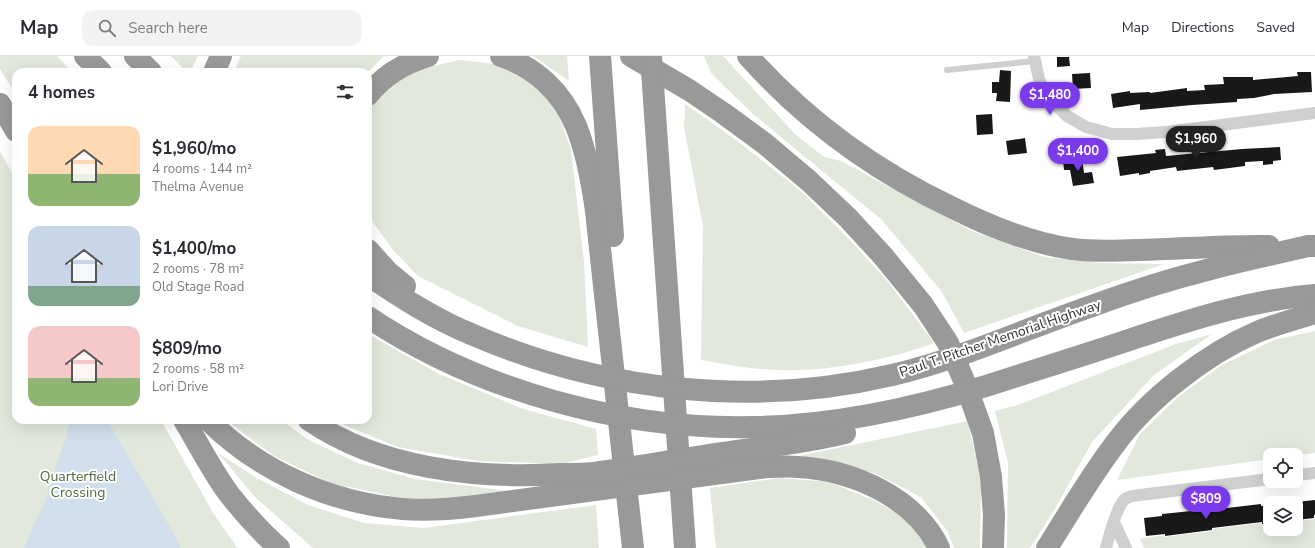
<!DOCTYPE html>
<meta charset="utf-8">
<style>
:root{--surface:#fff;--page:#f2f2f3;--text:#2b2b33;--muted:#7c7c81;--line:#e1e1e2;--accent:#7c3aed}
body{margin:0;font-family:"Nunito Sans",sans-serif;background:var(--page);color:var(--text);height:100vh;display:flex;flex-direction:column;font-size:15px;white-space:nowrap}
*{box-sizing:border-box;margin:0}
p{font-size:13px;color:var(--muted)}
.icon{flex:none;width:22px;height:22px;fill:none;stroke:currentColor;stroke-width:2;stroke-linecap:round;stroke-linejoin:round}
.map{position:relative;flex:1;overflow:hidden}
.sheet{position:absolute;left:12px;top:12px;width:360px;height:356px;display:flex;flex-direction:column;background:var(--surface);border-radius:12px;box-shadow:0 4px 16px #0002}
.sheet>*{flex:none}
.buttons{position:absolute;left:1263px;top:392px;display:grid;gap:8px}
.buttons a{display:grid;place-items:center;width:40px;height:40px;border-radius:8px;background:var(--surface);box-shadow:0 4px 16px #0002;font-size:20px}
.price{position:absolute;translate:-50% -34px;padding:0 9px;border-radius:14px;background:var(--accent);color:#fff;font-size:13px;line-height:26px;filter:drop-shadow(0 1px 2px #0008)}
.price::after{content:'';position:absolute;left:50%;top:24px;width:12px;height:9px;margin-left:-6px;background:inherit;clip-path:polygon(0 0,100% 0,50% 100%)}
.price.active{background:#222;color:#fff}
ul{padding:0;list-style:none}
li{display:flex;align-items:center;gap:12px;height:100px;padding:0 16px}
li span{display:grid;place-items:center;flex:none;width:112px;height:80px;border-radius:12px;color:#555}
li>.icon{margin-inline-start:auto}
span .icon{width:48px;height:48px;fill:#fffc;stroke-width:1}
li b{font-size:17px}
h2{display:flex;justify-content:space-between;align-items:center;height:48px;padding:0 16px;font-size:17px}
header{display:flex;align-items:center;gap:24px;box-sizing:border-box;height:56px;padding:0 20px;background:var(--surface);border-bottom:1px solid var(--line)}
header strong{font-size:19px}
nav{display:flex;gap:22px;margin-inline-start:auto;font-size:14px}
.search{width:280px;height:36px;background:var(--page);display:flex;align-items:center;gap:10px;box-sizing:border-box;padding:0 14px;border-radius:12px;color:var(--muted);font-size:15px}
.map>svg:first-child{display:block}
.green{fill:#e2e8dc}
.water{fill:#d0dfeb}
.building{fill:#191919}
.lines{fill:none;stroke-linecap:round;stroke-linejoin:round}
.lane{stroke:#cfcfcf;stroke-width:6}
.street{stroke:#cfcfcf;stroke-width:12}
.highway{stroke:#999;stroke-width:22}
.labels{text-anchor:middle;stroke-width:4;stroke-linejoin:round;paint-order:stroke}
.street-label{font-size:14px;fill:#323232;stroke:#fff}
.park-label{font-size:14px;fill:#536b42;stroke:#fff}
</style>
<header>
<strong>Map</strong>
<div class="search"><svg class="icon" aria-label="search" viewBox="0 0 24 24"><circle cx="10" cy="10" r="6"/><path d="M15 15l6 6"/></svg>Search here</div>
<nav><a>Map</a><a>Directions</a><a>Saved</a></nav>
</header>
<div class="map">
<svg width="1315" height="492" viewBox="0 0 1315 492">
<rect width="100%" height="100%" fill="#fff"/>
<g class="green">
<polygon points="0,0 57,0 72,16 16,16 16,39 0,13"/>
<polygon points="171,0 198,0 190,16 187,16"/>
<polygon points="241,0 384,0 368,16 234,16"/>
<polygon points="533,0 567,0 569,25"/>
<polygon points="704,0 723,0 795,78 824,101 841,105 972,175 1044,201 1098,207 1164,208 964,277 942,236 882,164 753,58 711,17"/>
<polygon points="459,4 503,9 537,30 555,48 571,94 584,206 588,291 518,270 418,220 394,195 374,168 368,156 368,56 375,45 391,29 412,15"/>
<path d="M685,48L736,84L801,135L850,184L889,227L934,287C882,306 817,318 762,313C742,312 721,307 701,304L703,170L684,71Z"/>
<polygon points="0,95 16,125 16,364 161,364 213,457 234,487 237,492 0,492"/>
<polygon points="1315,275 1315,397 1296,399 1270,399 1270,403 1117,424 1140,378 1179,340 1222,309 1274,284"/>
<polygon points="368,278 439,318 523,353 596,373 598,399 561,408 478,405 398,391 342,368 337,364 368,364"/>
<polygon points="1212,278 1154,319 1092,386 1056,451 1030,492 1007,492 1008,407 995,355 1018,349 1176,288"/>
<polygon points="226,364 281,364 307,383 358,407 415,423 524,437 456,445 396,441 330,427 274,400"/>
<polygon points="968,365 981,427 980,492 954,492 948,476 921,441 874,417 799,400"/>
<polygon points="218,397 255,421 308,449 364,467 424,472 596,449 599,492 313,492 256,442"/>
<polygon points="780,422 829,426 873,444 904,461 929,492 716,492 710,432"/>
<polygon points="1315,463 1315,492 1144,492 1140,483 1164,479 1164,481 1213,475 1213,473 1260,467 1261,469 1270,468 1270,473 1296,473 1296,465"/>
</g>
<polygon class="water" points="71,364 107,364 177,483 180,492 24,492 28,482 45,445"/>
<g class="building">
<polygon points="1057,1 1069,1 1070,10 1057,11"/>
<polygon points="1000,14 1011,15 1010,46 996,45 997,37 992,37 992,26 999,26"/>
<polygon points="1297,16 1311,16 1312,36 1274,38 1254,42 1237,43 1237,46 1192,49 1140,54 1140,48 1113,52 1111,38 1130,35 1130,37 1150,36 1150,37 1187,32 1187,35 1205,34 1204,29 1224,28 1223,21 1253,21 1253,24 1298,20"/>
<polygon points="1090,17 1091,32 1073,33 1072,18"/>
<polygon points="992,58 993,78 977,79 976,59"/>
<polygon points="1025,82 1027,97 1008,99 1006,85"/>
<polygon points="1280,91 1281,104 1273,105 1273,108 1263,109 1263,105 1245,106 1245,110 1214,114 1213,111 1177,115 1176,111 1150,115 1150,117 1139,119 1139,117 1120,120 1117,101 1156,97 1155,94 1165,93 1166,100 1242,93"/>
<polygon points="1082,102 1084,117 1092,116 1094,127 1073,130 1070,114 1064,114 1063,104"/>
<polygon points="1315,444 1315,459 1314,459 1314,462 1296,464 1296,446"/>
<polygon points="1261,448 1261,450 1270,449 1270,467 1262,468 1262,466 1212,472 1212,474 1165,480 1165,478 1146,480 1144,462 1162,460 1162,458 1172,457 1210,453 1210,454"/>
</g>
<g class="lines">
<polyline class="lane" points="947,14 1034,5"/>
<g class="street">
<polyline points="1034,0 1039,23 1047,40 1067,60 1086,71 1112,78 1136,78 1166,76 1315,57"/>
<polyline points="1296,419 1315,417"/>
<polyline points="1114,466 1126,492"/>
<path d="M1106,492C1109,481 1116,452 1124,444C1126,442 1129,441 1132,440L1270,423"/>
</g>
<g class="highway">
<polyline points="85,0 101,16"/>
<polyline points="135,0 151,16"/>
<path d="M501,0C535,11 562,36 576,70C587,97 592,126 596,155C599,183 602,211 605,239C614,323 624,408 633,492"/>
<polyline points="600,0 613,180"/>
<polyline points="631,0 689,34 723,57 764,87 809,125 848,162 883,200 923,249 948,287 965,327 983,377 991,421 994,459 993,492"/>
<polyline points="651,0 685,492"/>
<path d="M748,0C805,64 875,115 953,152C991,171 1030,187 1072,193C1094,196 1117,195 1139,194C1182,193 1225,189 1269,190"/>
<polyline points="214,16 221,0"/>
<path d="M368,39C383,20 405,7 428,0"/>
<polyline points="0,48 16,75"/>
<polyline points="368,194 388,216 405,230"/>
<path d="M368,219C400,241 434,263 471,278C602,335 752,352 892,319C960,303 1023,274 1089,251C1127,237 1167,224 1207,214C1240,205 1274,198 1308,190H1315"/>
<path d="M368,261C477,334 622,374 753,371C832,370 911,353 986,330C1032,315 1078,301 1123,286C1186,265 1249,244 1315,239"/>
<path d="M184,364C199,389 212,415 229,438C244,457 261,476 279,492"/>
<path d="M208,364C259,415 330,447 403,453C427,455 452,453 476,450L767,411C777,411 788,410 798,411C852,414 915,441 939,492"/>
<path d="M309,364C380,413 477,423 561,418C572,418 583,418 594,417C632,412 670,405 708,399C753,392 800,388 845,377"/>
<path d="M1047,492C1069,457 1090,421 1115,388C1148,343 1206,298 1257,276C1276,268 1296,263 1315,257"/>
</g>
</g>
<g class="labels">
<g class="street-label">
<text transform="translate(1000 282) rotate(-19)" y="5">Paul T. Pitcher Memorial Highway</text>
</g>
<g class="park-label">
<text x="78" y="425">Quarterfield<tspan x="78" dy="16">Crossing</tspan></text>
</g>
</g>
</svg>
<div class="buttons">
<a><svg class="icon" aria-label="locate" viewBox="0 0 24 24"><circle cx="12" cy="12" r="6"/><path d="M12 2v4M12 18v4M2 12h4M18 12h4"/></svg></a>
<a><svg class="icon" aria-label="layers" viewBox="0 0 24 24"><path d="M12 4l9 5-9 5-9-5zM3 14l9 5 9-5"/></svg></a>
</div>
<b class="price" style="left:1050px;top:60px">$1,480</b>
<b class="price active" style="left:1196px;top:104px">$1,960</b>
<b class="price" style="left:1078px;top:116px">$1,400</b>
<b class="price" style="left:1206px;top:464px">$809</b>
<section class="sheet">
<h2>4 homes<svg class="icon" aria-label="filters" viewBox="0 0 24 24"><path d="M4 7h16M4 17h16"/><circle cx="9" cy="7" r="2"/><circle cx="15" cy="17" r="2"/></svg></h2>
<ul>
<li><span style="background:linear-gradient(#ffd9b3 60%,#8fb573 0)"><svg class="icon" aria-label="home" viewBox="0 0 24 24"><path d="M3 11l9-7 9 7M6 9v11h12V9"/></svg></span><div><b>$1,960/mo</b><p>4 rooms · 144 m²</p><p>Thelma Avenue</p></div></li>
<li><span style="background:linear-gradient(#c9d6e8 75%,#7fa58c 0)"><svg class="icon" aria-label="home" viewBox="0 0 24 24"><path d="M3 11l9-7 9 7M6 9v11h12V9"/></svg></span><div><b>$1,400/mo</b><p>2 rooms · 78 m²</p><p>Old Stage Road</p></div></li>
<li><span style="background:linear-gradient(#f6c9c9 65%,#8fb573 0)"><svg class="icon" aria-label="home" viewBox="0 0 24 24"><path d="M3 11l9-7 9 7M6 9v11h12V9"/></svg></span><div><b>$809/mo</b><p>2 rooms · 58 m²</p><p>Lori Drive</p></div></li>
</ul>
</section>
</div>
